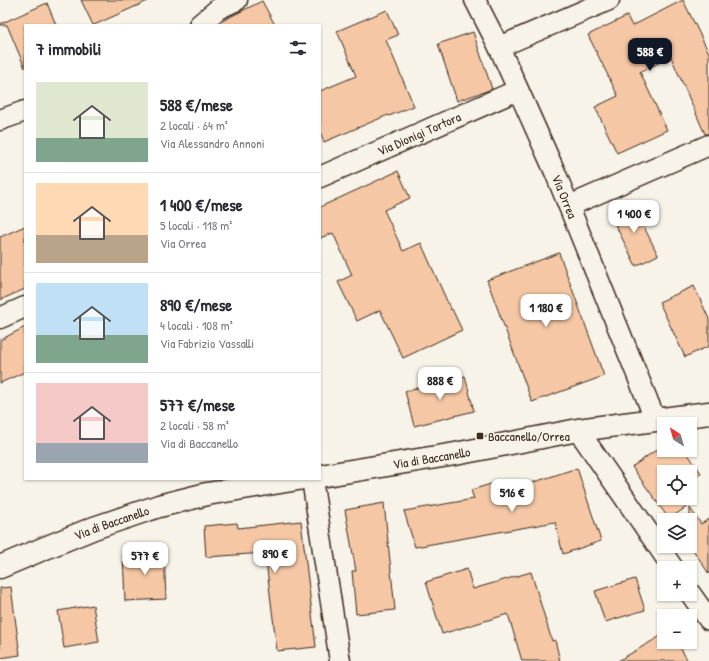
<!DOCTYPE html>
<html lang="it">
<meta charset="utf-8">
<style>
:root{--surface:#fff;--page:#f7f7f7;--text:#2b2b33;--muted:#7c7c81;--line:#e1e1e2;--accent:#111827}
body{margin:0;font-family:"Patrick Hand",sans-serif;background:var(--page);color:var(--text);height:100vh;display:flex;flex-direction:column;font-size:15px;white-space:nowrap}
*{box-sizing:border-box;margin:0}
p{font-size:13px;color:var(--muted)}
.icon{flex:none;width:22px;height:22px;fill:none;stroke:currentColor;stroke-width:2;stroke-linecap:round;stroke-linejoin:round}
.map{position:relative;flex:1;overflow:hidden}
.drawer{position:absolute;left:24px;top:24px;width:297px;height:456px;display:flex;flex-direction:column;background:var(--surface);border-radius:0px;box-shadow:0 1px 3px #0004}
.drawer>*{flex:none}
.needle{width:26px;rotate:323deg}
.buttons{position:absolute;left:657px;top:417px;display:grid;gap:8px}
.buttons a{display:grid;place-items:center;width:40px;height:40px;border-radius:0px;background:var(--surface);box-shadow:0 1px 3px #0004;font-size:20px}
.price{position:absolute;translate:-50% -34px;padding:0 9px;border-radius:8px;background:#fff;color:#222;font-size:13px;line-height:26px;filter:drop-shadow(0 1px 2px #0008)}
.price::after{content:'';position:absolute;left:50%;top:24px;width:12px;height:9px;margin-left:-6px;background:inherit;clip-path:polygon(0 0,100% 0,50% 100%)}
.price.current{background:var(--accent);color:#fff}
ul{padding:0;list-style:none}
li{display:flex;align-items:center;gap:12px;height:100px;padding:0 12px}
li+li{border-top:1px solid var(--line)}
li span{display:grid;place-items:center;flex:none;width:112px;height:80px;border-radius:0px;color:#555}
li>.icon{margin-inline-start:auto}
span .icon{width:48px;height:48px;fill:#fffc;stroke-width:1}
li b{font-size:17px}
h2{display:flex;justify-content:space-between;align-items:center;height:48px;padding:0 12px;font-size:17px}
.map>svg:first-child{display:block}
.building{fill:#f5c7a4;stroke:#3b2a1e}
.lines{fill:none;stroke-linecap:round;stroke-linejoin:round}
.minor-casing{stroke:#3b2a1e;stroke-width:23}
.tertiary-casing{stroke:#3b2a1e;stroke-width:25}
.minor{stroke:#f7f3e8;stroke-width:20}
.tertiary{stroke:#f7f3e8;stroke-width:22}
.poi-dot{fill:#3b2a1e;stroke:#f7f3e8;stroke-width:1.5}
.labels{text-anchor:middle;stroke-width:3.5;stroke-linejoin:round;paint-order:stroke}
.street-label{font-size:13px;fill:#3b2a1e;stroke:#f7f3e8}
.poi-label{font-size:13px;fill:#3b2a1e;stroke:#f7f3e8;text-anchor:start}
</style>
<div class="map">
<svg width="709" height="661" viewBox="0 0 709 661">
<rect width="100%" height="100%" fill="#f7f3e8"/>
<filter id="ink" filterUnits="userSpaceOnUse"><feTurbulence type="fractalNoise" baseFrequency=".025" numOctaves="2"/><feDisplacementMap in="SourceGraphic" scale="8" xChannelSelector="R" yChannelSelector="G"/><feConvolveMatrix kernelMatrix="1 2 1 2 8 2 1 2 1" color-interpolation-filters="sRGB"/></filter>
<g filter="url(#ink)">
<g class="building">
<polygon points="81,0 150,0 94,25 93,25"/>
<polygon points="683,0 709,53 709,134 705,134 671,57 640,72 667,130 617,153 595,107 618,96 588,35 627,16 632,26"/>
<polygon points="262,1 275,25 217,25 220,22"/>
<polygon points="47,3 56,25 25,25 25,68 7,25 0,25 0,24"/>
<polygon points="387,10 398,35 386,40 414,106 389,116 388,115 324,142 320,132 320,91 356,76 337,31"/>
<polygon points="473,32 492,89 457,101 438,44"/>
<polygon points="398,171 410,198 384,210 403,251 421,243 451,310 452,309 462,330 403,358 380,310 357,321 338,282 352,275 333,233 320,238 320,207"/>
<polygon points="631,201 658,255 636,266 609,212"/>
<polygon points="25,226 25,289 0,300 0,237"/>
<polygon points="559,253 604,376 532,402 487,280"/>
<polygon points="694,286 709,319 709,346 685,357 659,302"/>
<polygon points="25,327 25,372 0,383 0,340"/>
<polygon points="465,376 474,411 414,426 405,391"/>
<polygon points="656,450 685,450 701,473 690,481 690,472 664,472 664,498 683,498 688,506 669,519 632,467"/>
<polygon points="577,468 601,541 563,554 555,522 415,547 404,511 474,499 471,490 501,481 504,492"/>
<polygon points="384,503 395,610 356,614 352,571 356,571 345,510"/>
<polygon points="690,508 701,524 709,519 709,574 690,545"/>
<polygon points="301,521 316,647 277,651 265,553 206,557 204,526 237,523 238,528"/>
<polygon points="164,551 166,599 125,601 123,555"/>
<polygon points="467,569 473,589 531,572 552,641 555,640 560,661 522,661 508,614 442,634 426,582"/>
<polygon points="635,579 645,610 605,622 595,591"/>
<polygon points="11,587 20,655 0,658 0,588"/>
<polygon points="93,605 99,642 64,648 58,611"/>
<polygon points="664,634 664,642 677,642 688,661 618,661"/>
</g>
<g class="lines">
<g class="minor-casing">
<g id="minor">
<path id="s1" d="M475,0L499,47L555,172L655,419"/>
<polyline points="199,25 218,9 237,0"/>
<polyline points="499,47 609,0"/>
<polyline points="0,120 25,111"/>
<path id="s2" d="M320,177L518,90"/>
<polyline points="569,206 709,145"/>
<polyline points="0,318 25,307"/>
<polyline points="578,430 673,568"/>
<polyline points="312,479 340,661"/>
<polyline points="690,593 709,620"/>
</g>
</g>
<g class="tertiary-casing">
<g id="tertiary">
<path id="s3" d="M320,476L455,454L578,430L709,413"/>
<path id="s4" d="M0,567L45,548L94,528L159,506L207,494L298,479"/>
</g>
</g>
<use href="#minor" class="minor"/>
<use href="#tertiary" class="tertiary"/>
</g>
</g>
<rect class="poi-dot" x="476" y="432" width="8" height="8" rx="2"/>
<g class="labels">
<g class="street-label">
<text dy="5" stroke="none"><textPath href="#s2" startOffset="108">Via Dionigi Tortora</textPath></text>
<text dy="5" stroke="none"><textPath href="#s1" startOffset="216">Via Orrea</textPath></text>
<text dy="5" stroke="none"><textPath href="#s3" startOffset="113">Via di Baccanello</textPath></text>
<text dy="5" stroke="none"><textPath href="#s4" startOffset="120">Via di Baccanello</textPath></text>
</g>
<g class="poi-label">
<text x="488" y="441">Baccanello/Orrea</text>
</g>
</g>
</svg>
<div class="buttons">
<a><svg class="needle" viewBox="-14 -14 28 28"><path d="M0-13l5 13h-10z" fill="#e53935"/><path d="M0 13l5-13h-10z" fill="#7c7c81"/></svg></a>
<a><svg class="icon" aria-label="locate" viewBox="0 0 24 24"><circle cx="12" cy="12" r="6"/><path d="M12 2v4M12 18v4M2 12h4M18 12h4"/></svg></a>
<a><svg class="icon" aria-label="layers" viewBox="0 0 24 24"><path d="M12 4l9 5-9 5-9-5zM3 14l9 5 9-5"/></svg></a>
<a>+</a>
<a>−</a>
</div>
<b class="price current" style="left:650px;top:72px">588 €</b>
<b class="price" style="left:634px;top:234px">1 400 €</b>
<b class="price" style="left:546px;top:328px">1 180 €</b>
<b class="price" style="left:440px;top:401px">888 €</b>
<b class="price" style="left:512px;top:513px">516 €</b>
<b class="price" style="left:275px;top:574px">890 €</b>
<b class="price" style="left:145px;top:576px">577 €</b>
<section class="drawer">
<h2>7 immobili<svg class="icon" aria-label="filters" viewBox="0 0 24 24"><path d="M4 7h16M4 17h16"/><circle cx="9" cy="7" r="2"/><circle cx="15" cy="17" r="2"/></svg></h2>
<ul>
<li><span style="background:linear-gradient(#dfe7d0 70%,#7fa58c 0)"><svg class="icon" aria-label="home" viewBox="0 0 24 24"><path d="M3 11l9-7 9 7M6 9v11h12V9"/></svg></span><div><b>588 €/mese</b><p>2 locali · 64 m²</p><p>Via Alessandro Annoni</p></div></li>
<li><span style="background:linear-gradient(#ffd9b3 65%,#b9a48a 0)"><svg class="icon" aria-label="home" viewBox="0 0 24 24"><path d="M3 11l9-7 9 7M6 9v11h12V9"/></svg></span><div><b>1 400 €/mese</b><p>5 locali · 118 m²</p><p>Via Orrea</p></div></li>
<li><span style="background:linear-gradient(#bfe0f5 65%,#7fa58c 0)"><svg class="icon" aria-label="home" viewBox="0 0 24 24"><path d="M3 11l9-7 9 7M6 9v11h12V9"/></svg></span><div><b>890 €/mese</b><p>4 locali · 108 m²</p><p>Via Fabrizio Vassalli</p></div></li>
<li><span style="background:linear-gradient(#f6c9c9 75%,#9aa5b1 0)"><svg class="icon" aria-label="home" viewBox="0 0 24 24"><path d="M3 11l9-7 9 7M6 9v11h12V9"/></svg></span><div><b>577 €/mese</b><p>2 locali · 58 m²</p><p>Via di Baccanello</p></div></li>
</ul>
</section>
</div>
